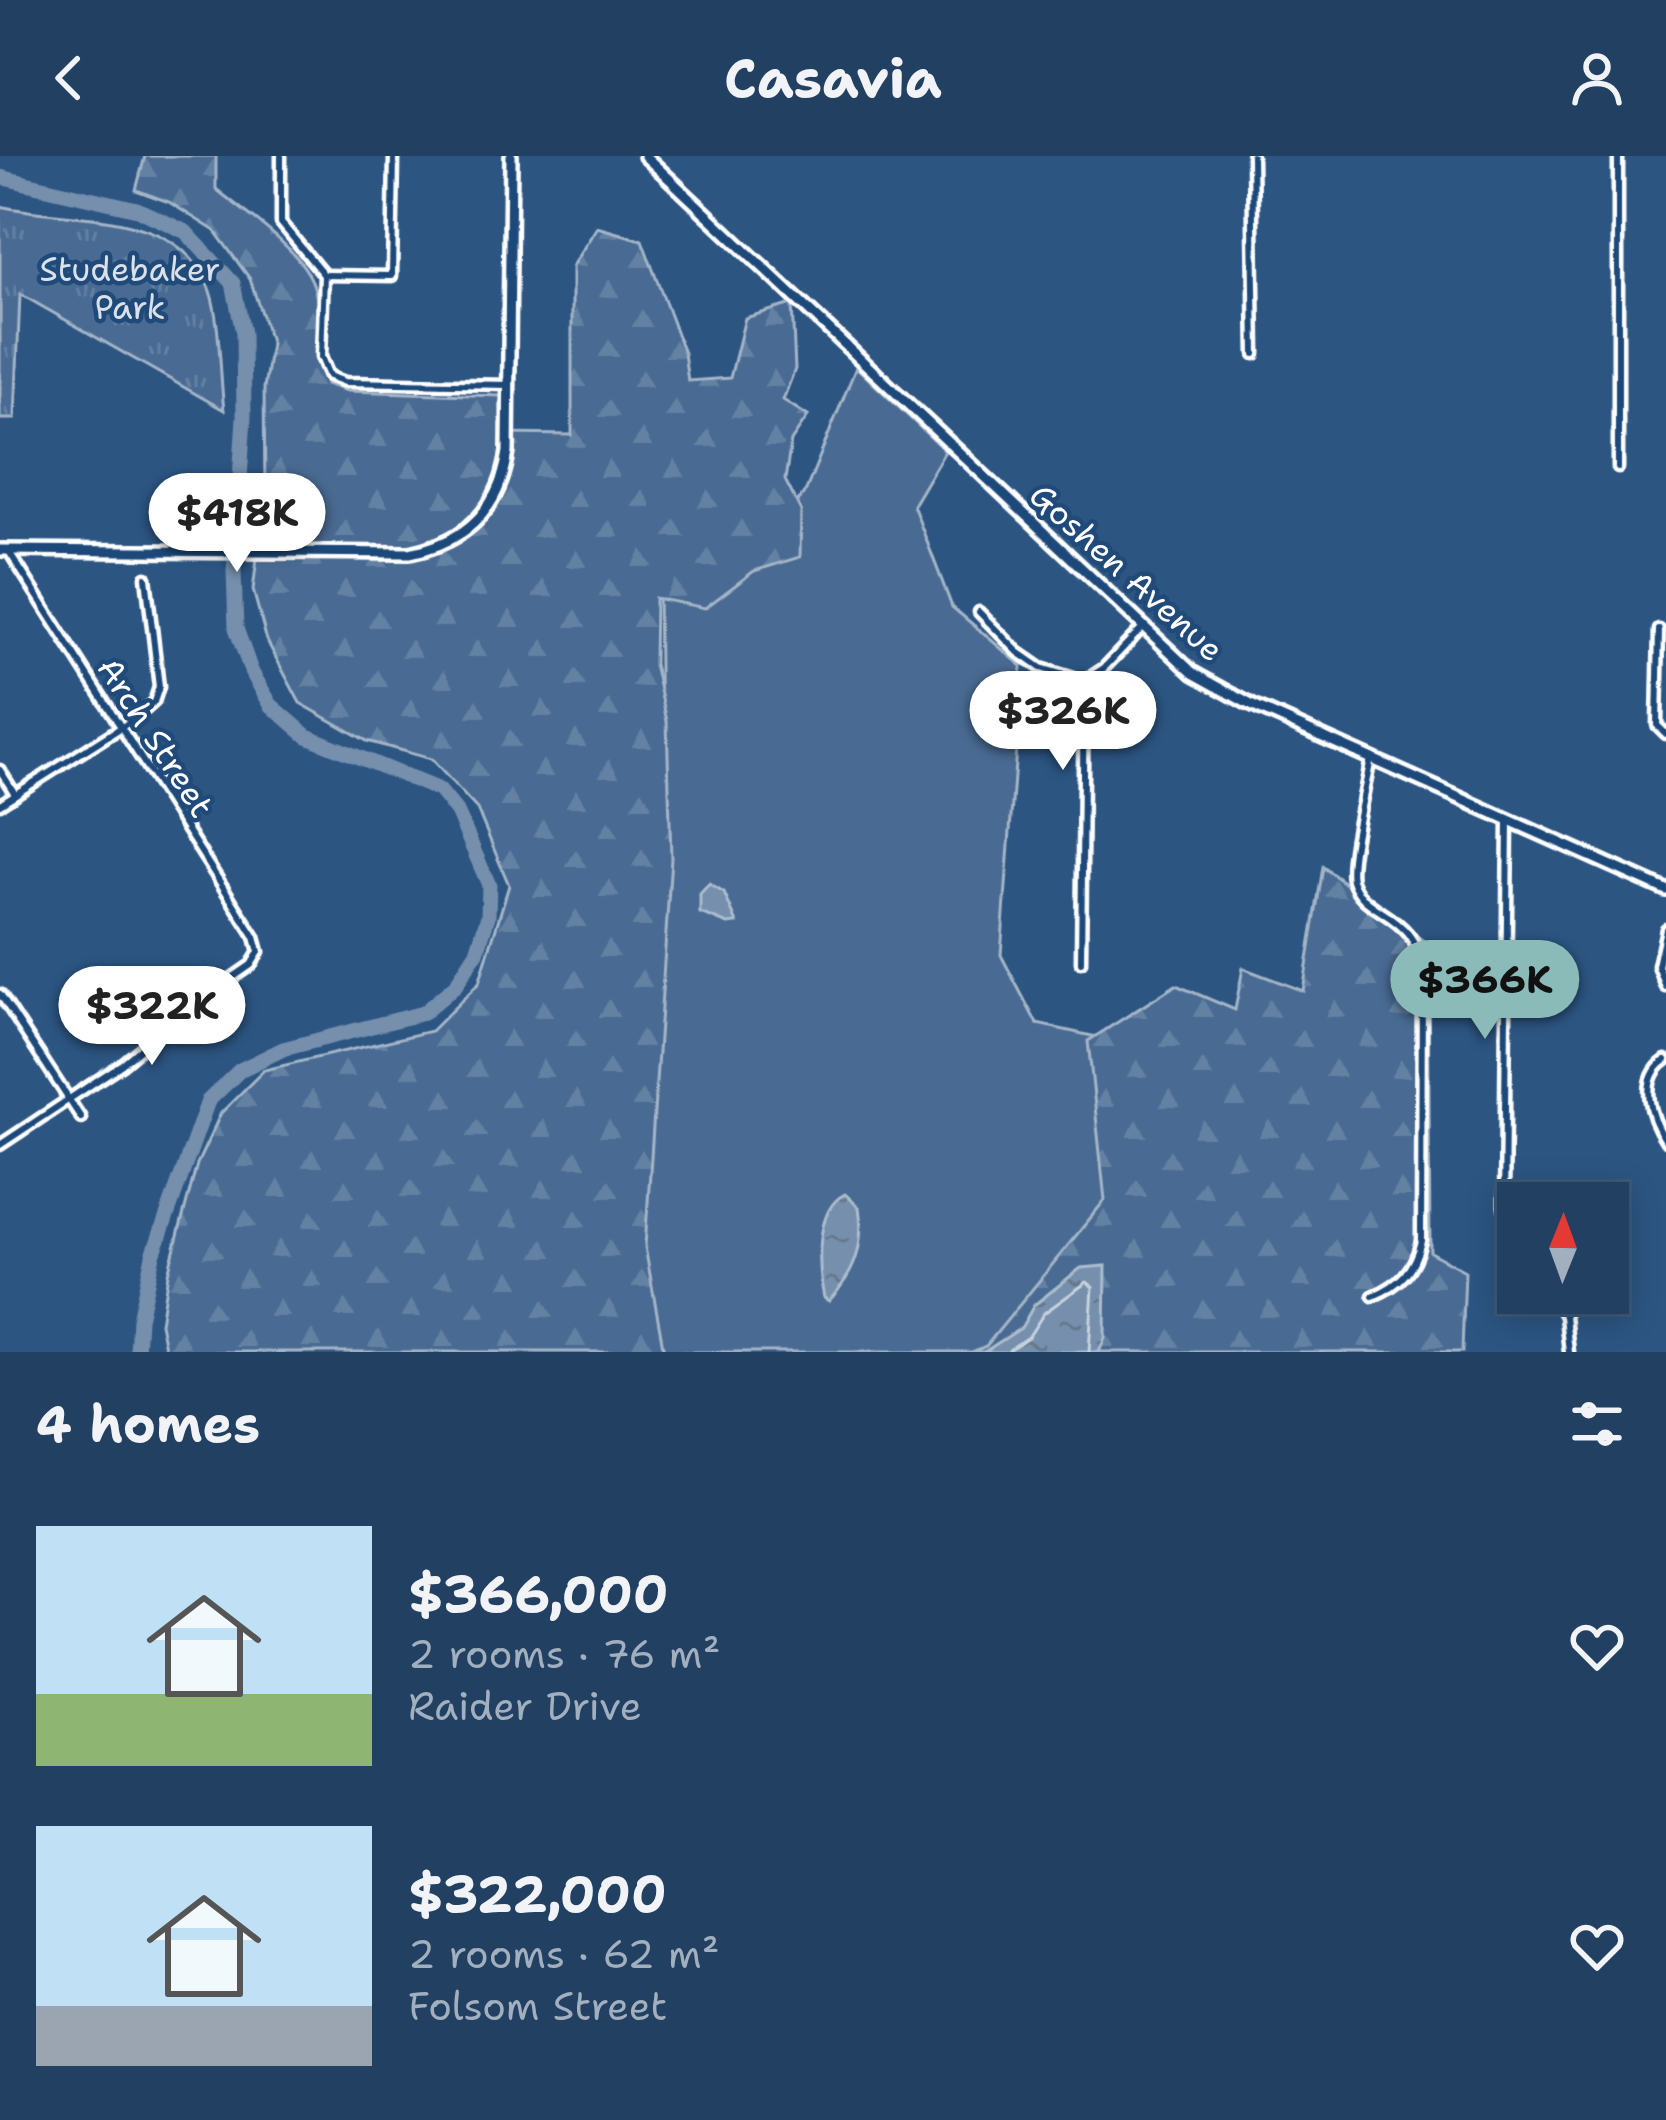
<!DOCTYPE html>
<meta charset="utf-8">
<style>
:root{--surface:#214062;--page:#2d4b6b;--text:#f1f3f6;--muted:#a2afbe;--line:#3e5977;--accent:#8bbbb9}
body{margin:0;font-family:"Shantell Sans",sans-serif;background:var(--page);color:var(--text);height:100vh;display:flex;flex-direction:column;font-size:45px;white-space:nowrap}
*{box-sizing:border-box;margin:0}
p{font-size:39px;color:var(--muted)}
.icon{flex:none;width:66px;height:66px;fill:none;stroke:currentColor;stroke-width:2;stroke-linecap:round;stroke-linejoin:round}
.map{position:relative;height:1196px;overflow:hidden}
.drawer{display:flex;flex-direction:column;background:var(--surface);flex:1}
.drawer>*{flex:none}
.needle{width:78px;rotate:1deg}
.fabs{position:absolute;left:1497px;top:1026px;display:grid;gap:24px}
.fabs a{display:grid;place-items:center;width:132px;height:132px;border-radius:0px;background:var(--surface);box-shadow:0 6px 30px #0003,0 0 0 3px var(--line);font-size:60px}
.price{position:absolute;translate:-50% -102px;padding:0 27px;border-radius:42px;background:#fff;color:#222;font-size:39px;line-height:78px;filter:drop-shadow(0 3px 6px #0008)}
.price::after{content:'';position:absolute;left:50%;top:72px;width:36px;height:27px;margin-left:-18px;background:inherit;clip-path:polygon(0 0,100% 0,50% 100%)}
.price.selected{background:var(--accent);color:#111}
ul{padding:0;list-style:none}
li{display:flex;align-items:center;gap:36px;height:300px;padding:0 36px}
li span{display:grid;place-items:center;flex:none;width:336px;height:240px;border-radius:0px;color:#555}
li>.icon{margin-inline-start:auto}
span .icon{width:144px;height:144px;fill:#fffc;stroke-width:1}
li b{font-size:51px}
h2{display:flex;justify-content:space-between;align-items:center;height:144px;padding:0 36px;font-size:51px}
header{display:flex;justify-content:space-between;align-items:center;height:156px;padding:0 36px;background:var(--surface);font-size:54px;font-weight:700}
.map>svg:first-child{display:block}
.grass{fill:#486b92;stroke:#a4b5c8;stroke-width:3}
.forest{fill:url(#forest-firs);stroke:#a4b5c8;stroke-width:3}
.park{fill:url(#park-tufts);stroke:#a4b5c8;stroke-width:3}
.water{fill:url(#water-ripples);stroke:#acbcce;stroke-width:3}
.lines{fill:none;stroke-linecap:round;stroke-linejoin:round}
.shore{stroke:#c7d2de;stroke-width:3}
.river{stroke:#748fad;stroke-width:15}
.street-casing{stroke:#fff;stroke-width:15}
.secondary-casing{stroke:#fff;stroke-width:18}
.street{stroke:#1f4a7a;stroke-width:6}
.secondary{stroke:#1f4a7a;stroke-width:9}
.labels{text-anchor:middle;stroke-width:9;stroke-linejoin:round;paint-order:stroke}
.park-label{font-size:33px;fill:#dae1e9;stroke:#1f4a7a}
.street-label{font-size:33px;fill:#fff;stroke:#1f4a7a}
</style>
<header><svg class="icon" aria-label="back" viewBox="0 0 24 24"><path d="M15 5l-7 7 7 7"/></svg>Casavia<svg class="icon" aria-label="person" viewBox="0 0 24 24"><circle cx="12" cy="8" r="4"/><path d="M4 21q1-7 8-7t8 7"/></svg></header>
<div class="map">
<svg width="1666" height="1196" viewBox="0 0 1666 1196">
<defs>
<pattern id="forest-firs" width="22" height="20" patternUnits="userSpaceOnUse" patternTransform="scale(3)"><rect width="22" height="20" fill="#486b92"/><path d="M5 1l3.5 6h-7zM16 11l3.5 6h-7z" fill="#6381a2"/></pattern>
<pattern id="park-tufts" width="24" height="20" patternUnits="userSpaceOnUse" patternTransform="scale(3)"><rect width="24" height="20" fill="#486b92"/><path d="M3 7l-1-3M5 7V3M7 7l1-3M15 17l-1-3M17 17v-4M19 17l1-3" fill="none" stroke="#6381a2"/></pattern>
<pattern id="water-ripples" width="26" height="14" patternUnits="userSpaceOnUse" patternTransform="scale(3)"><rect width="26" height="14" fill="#748fad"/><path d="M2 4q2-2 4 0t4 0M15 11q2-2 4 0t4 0" fill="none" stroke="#66788b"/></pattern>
</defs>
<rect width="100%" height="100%" fill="#2c5582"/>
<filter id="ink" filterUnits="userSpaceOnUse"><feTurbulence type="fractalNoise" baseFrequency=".00833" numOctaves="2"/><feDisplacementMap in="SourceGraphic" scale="24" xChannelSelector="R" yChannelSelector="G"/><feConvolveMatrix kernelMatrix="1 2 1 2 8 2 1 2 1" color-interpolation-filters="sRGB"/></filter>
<g filter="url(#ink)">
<polygon class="grass" points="856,211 945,295 913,349 952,451 1022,510 1001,799 1037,868 1106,883 1141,1067 1059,1196 662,1196 635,1084 661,671 658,433 756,401 806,334"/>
<g class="forest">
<path d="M145,0H216V33C244,56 298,91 312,125C324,151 310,192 326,228L347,235L501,240L502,278L572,279V110L597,71L642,84L684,197L688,225L730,222L745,162L792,148L795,213L783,244L808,260L791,285L785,324L801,355L800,401L754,415L705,452L655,442L654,508L667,565L671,702L645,1091L664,1196H166L160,1167L168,1117L197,1008L221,957L264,914L431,875L479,827L509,729L477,653L431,603L367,585L300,547L267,485L253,434L265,338L264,232L271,188L250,123L215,75L169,46L136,34Z"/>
<polygon points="1323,711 1428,788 1430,1096 1465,1115 1462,1196 972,1196 986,1190 1105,1044 1088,885 1176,829 1235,854 1243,812 1303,835"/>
</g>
<path class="park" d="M0,50C70,67 180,49 210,135C220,163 220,222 224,254L20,138L15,263H0Z"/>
<g class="water">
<polygon points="709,728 724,737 737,767 728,768 700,757 700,738"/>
<path d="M845,1038L859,1051C865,1090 855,1117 829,1145L824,1142C818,1113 814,1053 845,1038Z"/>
<polygon points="1106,1110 1105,1182 1099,1196 984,1196 1021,1172 1034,1149 1081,1112"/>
</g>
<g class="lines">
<polyline class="shore" points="1006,1196 1029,1180 1044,1157 1087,1126 1093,1131 1089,1196"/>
<polyline class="river" points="0,21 137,53 186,76 233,127 243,177 244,261 234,416 236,472 251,515 271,549 307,580 439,634 457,656 489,729 488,760 477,796 455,830 423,857 283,893 240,914 208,945 153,1099 139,1163 137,1196"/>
<g class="street-casing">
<g id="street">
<polyline points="281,0 281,67 324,119 321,201 329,220 345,226 509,229"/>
<polyline points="1252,0 1255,198"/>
<polyline points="324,119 392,120 394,0"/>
<polyline points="1618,312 1618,0"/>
<polyline points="979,456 1018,496 1041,512 1084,525"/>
<polyline points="1659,474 1657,569 1666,578"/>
<path d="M1371,602C1367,627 1347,704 1352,724C1363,762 1418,754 1422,818L1421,1085C1414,1114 1400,1129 1373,1140"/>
<polyline points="0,614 15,638"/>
<polyline points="0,648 136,562 154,546 159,531 146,421"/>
<polyline points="1508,664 1504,1051 1518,1096"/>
<polyline points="1666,773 1658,810 1666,831"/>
<polyline points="1081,806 1084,525 1104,512 1143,471"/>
<polyline points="0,838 81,962"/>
<path d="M1666,904C1638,923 1650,961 1666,985"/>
<polyline points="0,989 122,908 190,851 251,809 259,796 255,781 8,394"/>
<polyline points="1552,1137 1565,1160 1569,1196"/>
</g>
</g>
<g class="secondary-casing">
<g id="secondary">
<polyline points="645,0 1193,517 1251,549 1666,734"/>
<path d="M0,394L410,397C466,386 500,353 508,296L511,0"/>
</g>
</g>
<use href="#street" class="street"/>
<use href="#secondary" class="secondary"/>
</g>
</g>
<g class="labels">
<g class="park-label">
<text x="130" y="125">Studebaker<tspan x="130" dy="38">Park</tspan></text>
</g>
<g class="street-label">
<text transform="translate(1127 416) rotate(42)" y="12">Goshen Avenue</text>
<text transform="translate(156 581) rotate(57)" y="12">Arch Street</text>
</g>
</g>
</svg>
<div class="fabs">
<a><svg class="needle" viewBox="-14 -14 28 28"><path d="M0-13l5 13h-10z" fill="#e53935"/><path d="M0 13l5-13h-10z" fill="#a2afbe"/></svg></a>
</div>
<b class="price" style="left:237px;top:419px">$418K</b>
<b class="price" style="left:1063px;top:617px">$326K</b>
<b class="price selected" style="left:1485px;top:886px">$366K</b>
<b class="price" style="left:152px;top:912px">$322K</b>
</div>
<section class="drawer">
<h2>4 homes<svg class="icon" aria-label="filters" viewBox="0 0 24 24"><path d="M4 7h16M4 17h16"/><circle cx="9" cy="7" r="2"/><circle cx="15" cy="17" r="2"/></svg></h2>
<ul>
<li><span style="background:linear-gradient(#bfe0f5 70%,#8fb573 0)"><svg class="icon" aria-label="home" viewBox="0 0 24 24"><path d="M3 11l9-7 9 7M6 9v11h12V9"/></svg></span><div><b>$366,000</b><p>2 rooms · 76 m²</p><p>Raider Drive</p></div><svg class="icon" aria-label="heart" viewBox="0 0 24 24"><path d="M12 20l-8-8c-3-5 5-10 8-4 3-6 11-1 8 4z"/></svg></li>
<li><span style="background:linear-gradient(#bfe0f5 75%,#9aa5b1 0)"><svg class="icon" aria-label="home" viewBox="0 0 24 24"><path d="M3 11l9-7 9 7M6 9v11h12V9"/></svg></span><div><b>$322,000</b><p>2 rooms · 62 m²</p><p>Folsom Street</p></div><svg class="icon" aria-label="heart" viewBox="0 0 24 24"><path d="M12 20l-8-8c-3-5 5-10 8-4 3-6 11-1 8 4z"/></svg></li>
</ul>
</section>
